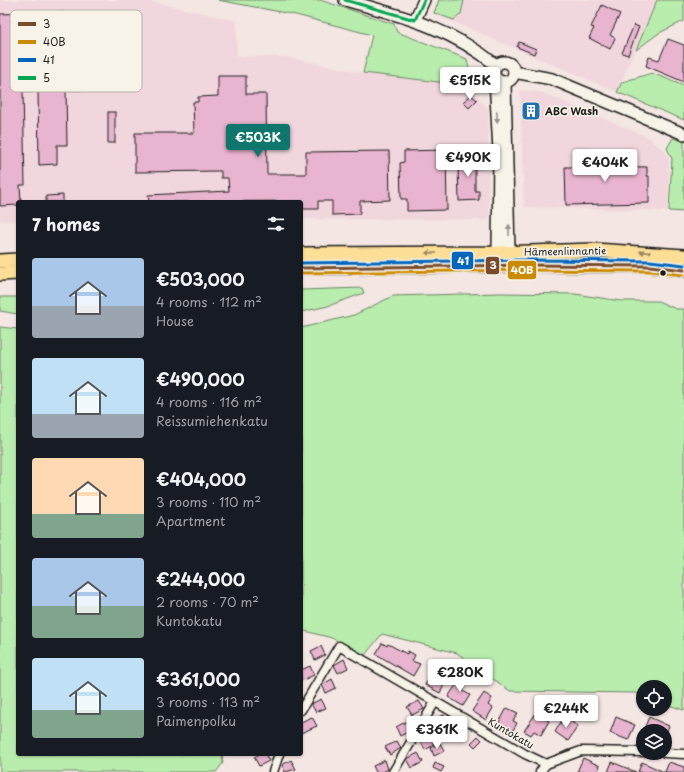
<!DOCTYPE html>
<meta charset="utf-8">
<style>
:root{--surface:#171b24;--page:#20242c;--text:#f1f3f6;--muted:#9ea1a6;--accent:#0f766e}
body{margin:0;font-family:"Playpen Sans",sans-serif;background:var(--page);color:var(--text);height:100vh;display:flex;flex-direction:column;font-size:15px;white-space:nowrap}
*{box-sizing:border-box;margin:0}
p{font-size:13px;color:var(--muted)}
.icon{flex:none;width:22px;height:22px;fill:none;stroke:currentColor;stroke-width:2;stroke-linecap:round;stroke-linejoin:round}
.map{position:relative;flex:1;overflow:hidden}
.drawer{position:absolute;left:16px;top:200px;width:287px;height:556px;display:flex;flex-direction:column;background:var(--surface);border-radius:4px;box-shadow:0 1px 3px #0004}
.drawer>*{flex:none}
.fabs{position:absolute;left:636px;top:680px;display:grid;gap:8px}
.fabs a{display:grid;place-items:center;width:36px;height:36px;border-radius:50%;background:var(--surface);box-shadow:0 1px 3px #0004;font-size:20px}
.price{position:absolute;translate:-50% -34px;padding:0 9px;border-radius:4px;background:#fff;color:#222;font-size:13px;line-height:26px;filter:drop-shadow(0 1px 2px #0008)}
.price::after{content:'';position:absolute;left:50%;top:24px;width:12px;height:9px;margin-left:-6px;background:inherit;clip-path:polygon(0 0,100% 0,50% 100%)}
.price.current{background:var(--accent);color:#fff}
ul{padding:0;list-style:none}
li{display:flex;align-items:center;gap:12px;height:100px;padding:0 16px}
li span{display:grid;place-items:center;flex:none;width:112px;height:80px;border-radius:4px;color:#555}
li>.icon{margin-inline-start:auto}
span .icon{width:48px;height:48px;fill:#fffc;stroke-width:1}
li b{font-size:17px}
h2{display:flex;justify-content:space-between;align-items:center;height:48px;padding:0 16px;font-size:17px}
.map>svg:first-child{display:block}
.built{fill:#f1d7dd}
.green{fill:#b9edad;stroke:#6a8464}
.building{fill:#e9b4cf;stroke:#1c1c1c}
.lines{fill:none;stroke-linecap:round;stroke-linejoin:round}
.street-casing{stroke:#1c1c1c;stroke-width:11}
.secondary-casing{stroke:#1c1c1c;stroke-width:14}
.primary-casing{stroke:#1c1c1c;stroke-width:16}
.street{stroke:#f7f3e8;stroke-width:8}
.secondary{stroke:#f7f3e8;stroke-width:11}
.primary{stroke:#fcde96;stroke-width:13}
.bus-1-casing{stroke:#f7f3e8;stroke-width:6}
.bus-2-casing{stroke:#f7f3e8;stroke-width:6}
.bus-3-casing{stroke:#f7f3e8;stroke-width:6}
.bus-4-casing{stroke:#f7f3e8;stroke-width:6}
.bus-1{stroke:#7a4b2a;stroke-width:3}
.bus-2{stroke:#cb8a06;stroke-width:3}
.bus-3{stroke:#0065bd;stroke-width:3}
.bus-4{stroke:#00a651;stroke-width:3}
.oneway{fill:#94928c}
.oneway2{fill:#97875f}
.bus-dot{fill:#1c1c1c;stroke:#f7f3e8;stroke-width:1.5}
.labels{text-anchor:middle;stroke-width:3;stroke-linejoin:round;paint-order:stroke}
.poi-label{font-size:10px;font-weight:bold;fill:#1c1c1c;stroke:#f7f3e8;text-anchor:start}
.street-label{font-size:10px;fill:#1c1c1c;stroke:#f7f3e8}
.key{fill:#f7f3e8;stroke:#b5b2ab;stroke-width:1}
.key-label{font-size:11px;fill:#1c1c1c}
.line-badge{stroke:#f7f3e8;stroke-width:1.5}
.badge-label{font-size:11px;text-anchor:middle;font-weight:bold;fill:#fff}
</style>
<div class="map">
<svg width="684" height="772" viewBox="0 0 684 772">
<rect width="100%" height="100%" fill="#f4e6e3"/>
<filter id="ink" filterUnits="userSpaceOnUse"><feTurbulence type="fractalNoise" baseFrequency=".025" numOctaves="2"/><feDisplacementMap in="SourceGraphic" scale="8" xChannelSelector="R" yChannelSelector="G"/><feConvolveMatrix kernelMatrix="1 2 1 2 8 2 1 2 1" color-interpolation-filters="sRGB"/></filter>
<g filter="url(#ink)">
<g class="built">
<polygon points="0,0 145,0 237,21 237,56 286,57 363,73 469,86 488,109 489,220 301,219 301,202 18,202 18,221 0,221"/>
<polygon points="438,0 657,0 617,92 432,13"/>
<polygon points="520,90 541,92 650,138 653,143 664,149 669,160 668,211 524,207"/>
</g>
<g class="green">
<polygon points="218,0 320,0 394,24 397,32 467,59 470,74 464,85 363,73 372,35 296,15"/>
<polygon points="439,0 464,0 461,14 454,20 434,13"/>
<polygon points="657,0 684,0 684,21 659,33 636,50"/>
<polygon points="652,73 684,86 684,120 617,92 622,82"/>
<polygon points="673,138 684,142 684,212 669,211 672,159 667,148"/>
<polygon points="362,288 364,293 328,306 301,312 301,290"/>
<polygon points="499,293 575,294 621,301 658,301 676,309 684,309 684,710 665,704 665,687 643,687 643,696 635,693 510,691 457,653 382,634 364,656 332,638 301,630 301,328 354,315 393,296"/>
<polygon points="0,297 18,297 18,314 0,311"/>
<polygon points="0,327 18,329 18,754 222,754 223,763 216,772 0,772"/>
</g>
<g class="building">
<polygon points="602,5 620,14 610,35 615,38 610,49 589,38 594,28 591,27"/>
<polygon points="64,12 66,72 93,72 94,90 66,90 67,145 57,145 57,164 39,165 38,91 23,91 25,185 20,185 21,202 18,202 18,205 0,206 0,14"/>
<polygon points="634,25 639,27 628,55 622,53"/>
<polygon points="668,39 684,45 684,82 646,66 649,57 659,60"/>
<polygon points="519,42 536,49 534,54 517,47"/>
<polygon points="218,76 246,76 246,94 266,94 267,174 306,174 306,152 389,151 390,200 360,201 360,214 332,215 332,201 318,201 318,209 303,209 303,201 149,202 148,195 229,191 228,178 221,178 221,171 135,172 135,133 194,133 193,102 198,102 198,97 218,96"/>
<polygon points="471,95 477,100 469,108 463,102"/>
<polygon points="527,105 535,105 536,118 527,118"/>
<rect x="108" y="112" width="7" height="31"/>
<polygon points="463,149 468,151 471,158 479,158 479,168 475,168 475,191 479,191 479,200 459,201 458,167 470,167 459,156 460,151"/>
<polygon points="573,149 589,149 590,166 647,167 647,176 649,176 649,203 566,205 565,167 575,167"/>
<polygon points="446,150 447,210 407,211 407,199 401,199 400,163 404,162 404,151"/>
<polygon points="63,195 63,202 46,202 46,196"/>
<polygon points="382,643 387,646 388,644 407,654 408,651 415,655 412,661 420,664 413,676 376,654"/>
<polygon points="321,646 325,655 315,660 311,651"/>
<polygon points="344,659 348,668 338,673 334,665"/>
<polygon points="310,666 314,675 301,681 301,670"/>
<polygon points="435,668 442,671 439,677 446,681 440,693 425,685"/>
<polygon points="332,679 336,688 326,693 322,685"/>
<polygon points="460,679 467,683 463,691 470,695 463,706 448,697"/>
<polygon points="484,693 492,698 488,705 493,708 486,720 472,711"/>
<polygon points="321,699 326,708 316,712 311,704"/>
<polygon points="419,701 424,709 412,715 407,707"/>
<polygon points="507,708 518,713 513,721 517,723 511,734 497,726"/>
<polygon points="536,713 549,721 541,735 534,731 531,735 524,731"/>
<polygon points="444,715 448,723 435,729 431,721"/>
<polygon points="312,717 317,726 301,733 301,722"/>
<polygon points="564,717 578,726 568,741 555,732"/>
<polygon points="616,717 635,725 628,740 610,733"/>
<polygon points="649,717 669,726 667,731 643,731"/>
<polygon points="407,721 412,730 400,736 396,727"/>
<polygon points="430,736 434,745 425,750 420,740"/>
<polygon points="478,736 482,740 475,747 471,743"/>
<polygon points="397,741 401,748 390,755 385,747"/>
<polygon points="440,743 444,751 434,756 431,748"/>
<polygon points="418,753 423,762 412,768 407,759"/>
<polygon points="261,754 265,754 269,761 259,766 254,757"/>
<polygon points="583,758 600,766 597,772 577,772"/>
<polygon points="291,760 296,769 285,772 282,765"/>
<polygon points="385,760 388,769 383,772 376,772 373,766"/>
<polygon points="612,762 636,772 608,772"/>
<polygon points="642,762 664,772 638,772"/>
<polygon points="669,762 684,767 684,772 665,772"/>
<polygon points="435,763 444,767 441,772 433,768"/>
</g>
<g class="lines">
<g class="street-casing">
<g id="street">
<polyline points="301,710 339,646 525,754 546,764 581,751 643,752"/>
<polyline points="665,753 684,754"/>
<polyline points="273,772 279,754"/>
<polyline points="393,772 435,702"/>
<polyline points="540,772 546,764"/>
</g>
</g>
<g class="secondary-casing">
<g id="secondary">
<path d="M345,0C401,16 449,27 496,65"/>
<polyline points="415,20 424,0"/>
<circle cx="504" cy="72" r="10"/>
<polyline points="514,72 552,79 684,134"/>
<polyline points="495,78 499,151 498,253 499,262 502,266 507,263 509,252 505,82"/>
</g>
</g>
<g class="primary-casing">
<g id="primary">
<polyline points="301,254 498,253 595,250 684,256"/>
<polyline points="0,261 18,260"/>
<polyline points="301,268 526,265 650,266 684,270"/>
<polyline points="0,274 18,273"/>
</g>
</g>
<use href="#street" class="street"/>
<use href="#secondary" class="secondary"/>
<use href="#primary" class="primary"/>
<g class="bus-1-casing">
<polyline id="bus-1" points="301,268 526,265 650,266 684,270"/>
</g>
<g class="bus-2-casing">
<polyline id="bus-2" points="301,273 526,270 650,271 683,275"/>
</g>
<g class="bus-3-casing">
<polyline id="bus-3" points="301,263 526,260 650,261 684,265"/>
</g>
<g class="bus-4-casing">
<polyline id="bus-4" points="345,0 415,20 424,0"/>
</g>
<use href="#bus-1" class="bus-1"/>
<use href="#bus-2" class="bus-2"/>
<use href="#bus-3" class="bus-3"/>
<use href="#bus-4" class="bus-4"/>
</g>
<defs><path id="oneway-solid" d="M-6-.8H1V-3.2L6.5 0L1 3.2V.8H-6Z"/></defs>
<g class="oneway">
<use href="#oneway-solid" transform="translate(497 117) rotate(88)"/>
<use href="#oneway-solid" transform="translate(509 230) rotate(-91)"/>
</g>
<g class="oneway2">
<use href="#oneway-solid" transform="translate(645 252) rotate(-176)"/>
<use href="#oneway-solid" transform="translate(431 253) rotate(180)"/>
</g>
</g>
<defs>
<g id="building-square" transform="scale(1)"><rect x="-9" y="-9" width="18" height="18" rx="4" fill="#1f6fb2" stroke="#f7f3e8"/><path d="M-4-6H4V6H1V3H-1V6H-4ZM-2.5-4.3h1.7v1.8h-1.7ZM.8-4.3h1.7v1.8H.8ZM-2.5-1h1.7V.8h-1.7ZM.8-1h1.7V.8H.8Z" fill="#fff"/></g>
</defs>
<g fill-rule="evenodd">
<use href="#building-square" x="531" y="111"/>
</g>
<circle class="bus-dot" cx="663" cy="273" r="3.5"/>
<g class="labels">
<g class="poi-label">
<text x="545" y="115">ABC Wash</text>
</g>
<g class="street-label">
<text transform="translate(565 251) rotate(-1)" y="4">Hämeenlinnantie</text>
<text transform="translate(511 733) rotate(30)" y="4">Kuntokatu</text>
</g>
</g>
<rect x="10" y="10" width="132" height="82" rx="6" class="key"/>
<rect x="18" y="22" width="18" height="4" fill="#7a4b2a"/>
<rect x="18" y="40" width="18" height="4" fill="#cb8a06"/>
<rect x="18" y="58" width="18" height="4" fill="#0065bd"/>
<rect x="18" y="76" width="18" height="4" fill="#00a651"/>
<g class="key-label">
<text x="43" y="28">3</text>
<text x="43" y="46">40B</text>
<text x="43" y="64">41</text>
<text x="43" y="82">5</text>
</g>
<g class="line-badge">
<rect x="451" y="251" width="23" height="19" rx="4" fill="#0065bd"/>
<rect x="485" y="256" width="15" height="19" rx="4" fill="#7a4b2a"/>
<rect x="507" y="260" width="30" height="20" rx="4" fill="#cb8a06"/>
</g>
<g class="badge-label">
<text x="463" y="265">41</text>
<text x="493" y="269">3</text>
<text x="522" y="274">40B</text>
</g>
</svg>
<div class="fabs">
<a><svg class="icon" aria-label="locate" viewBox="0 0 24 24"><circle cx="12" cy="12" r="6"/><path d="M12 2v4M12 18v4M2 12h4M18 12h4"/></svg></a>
<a><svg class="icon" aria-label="layers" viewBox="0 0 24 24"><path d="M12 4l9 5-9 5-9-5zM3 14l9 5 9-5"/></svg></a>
</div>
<b class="price" style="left:470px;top:101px">€515K</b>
<b class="price current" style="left:258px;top:158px">€503K</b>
<b class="price" style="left:468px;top:178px">€490K</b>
<b class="price" style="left:605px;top:183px">€404K</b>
<b class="price" style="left:460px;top:693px">€280K</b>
<b class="price" style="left:566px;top:729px">€244K</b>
<b class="price" style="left:437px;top:750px">€361K</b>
<section class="drawer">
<h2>7 homes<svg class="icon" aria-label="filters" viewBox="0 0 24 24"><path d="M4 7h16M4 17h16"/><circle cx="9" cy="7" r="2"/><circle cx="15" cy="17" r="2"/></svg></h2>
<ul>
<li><span style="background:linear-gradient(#a9c7e8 60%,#9aa5b1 0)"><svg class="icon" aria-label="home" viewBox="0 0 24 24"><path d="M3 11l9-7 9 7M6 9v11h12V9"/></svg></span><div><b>€503,000</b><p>4 rooms · 112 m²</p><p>House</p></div></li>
<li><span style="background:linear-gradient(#bfe0f5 70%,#9aa5b1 0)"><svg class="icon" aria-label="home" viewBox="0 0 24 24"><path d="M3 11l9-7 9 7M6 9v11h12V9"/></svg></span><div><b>€490,000</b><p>4 rooms · 116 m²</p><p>Reissumiehenkatu</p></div></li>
<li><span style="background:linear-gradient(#ffd9b3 70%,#7fa58c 0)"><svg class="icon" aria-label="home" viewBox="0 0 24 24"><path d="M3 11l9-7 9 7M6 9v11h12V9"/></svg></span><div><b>€404,000</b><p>3 rooms · 110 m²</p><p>Apartment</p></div></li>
<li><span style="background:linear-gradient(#a9c7e8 60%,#7fa58c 0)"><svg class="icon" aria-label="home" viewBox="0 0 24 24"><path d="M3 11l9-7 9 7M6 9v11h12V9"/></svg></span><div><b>€244,000</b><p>2 rooms · 70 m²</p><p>Kuntokatu</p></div></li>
<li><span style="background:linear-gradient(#bfe0f5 65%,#7fa58c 0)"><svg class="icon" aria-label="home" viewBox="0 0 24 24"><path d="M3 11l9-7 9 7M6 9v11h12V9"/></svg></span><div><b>€361,000</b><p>3 rooms · 113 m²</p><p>Paimenpolku</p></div></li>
</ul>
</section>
</div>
